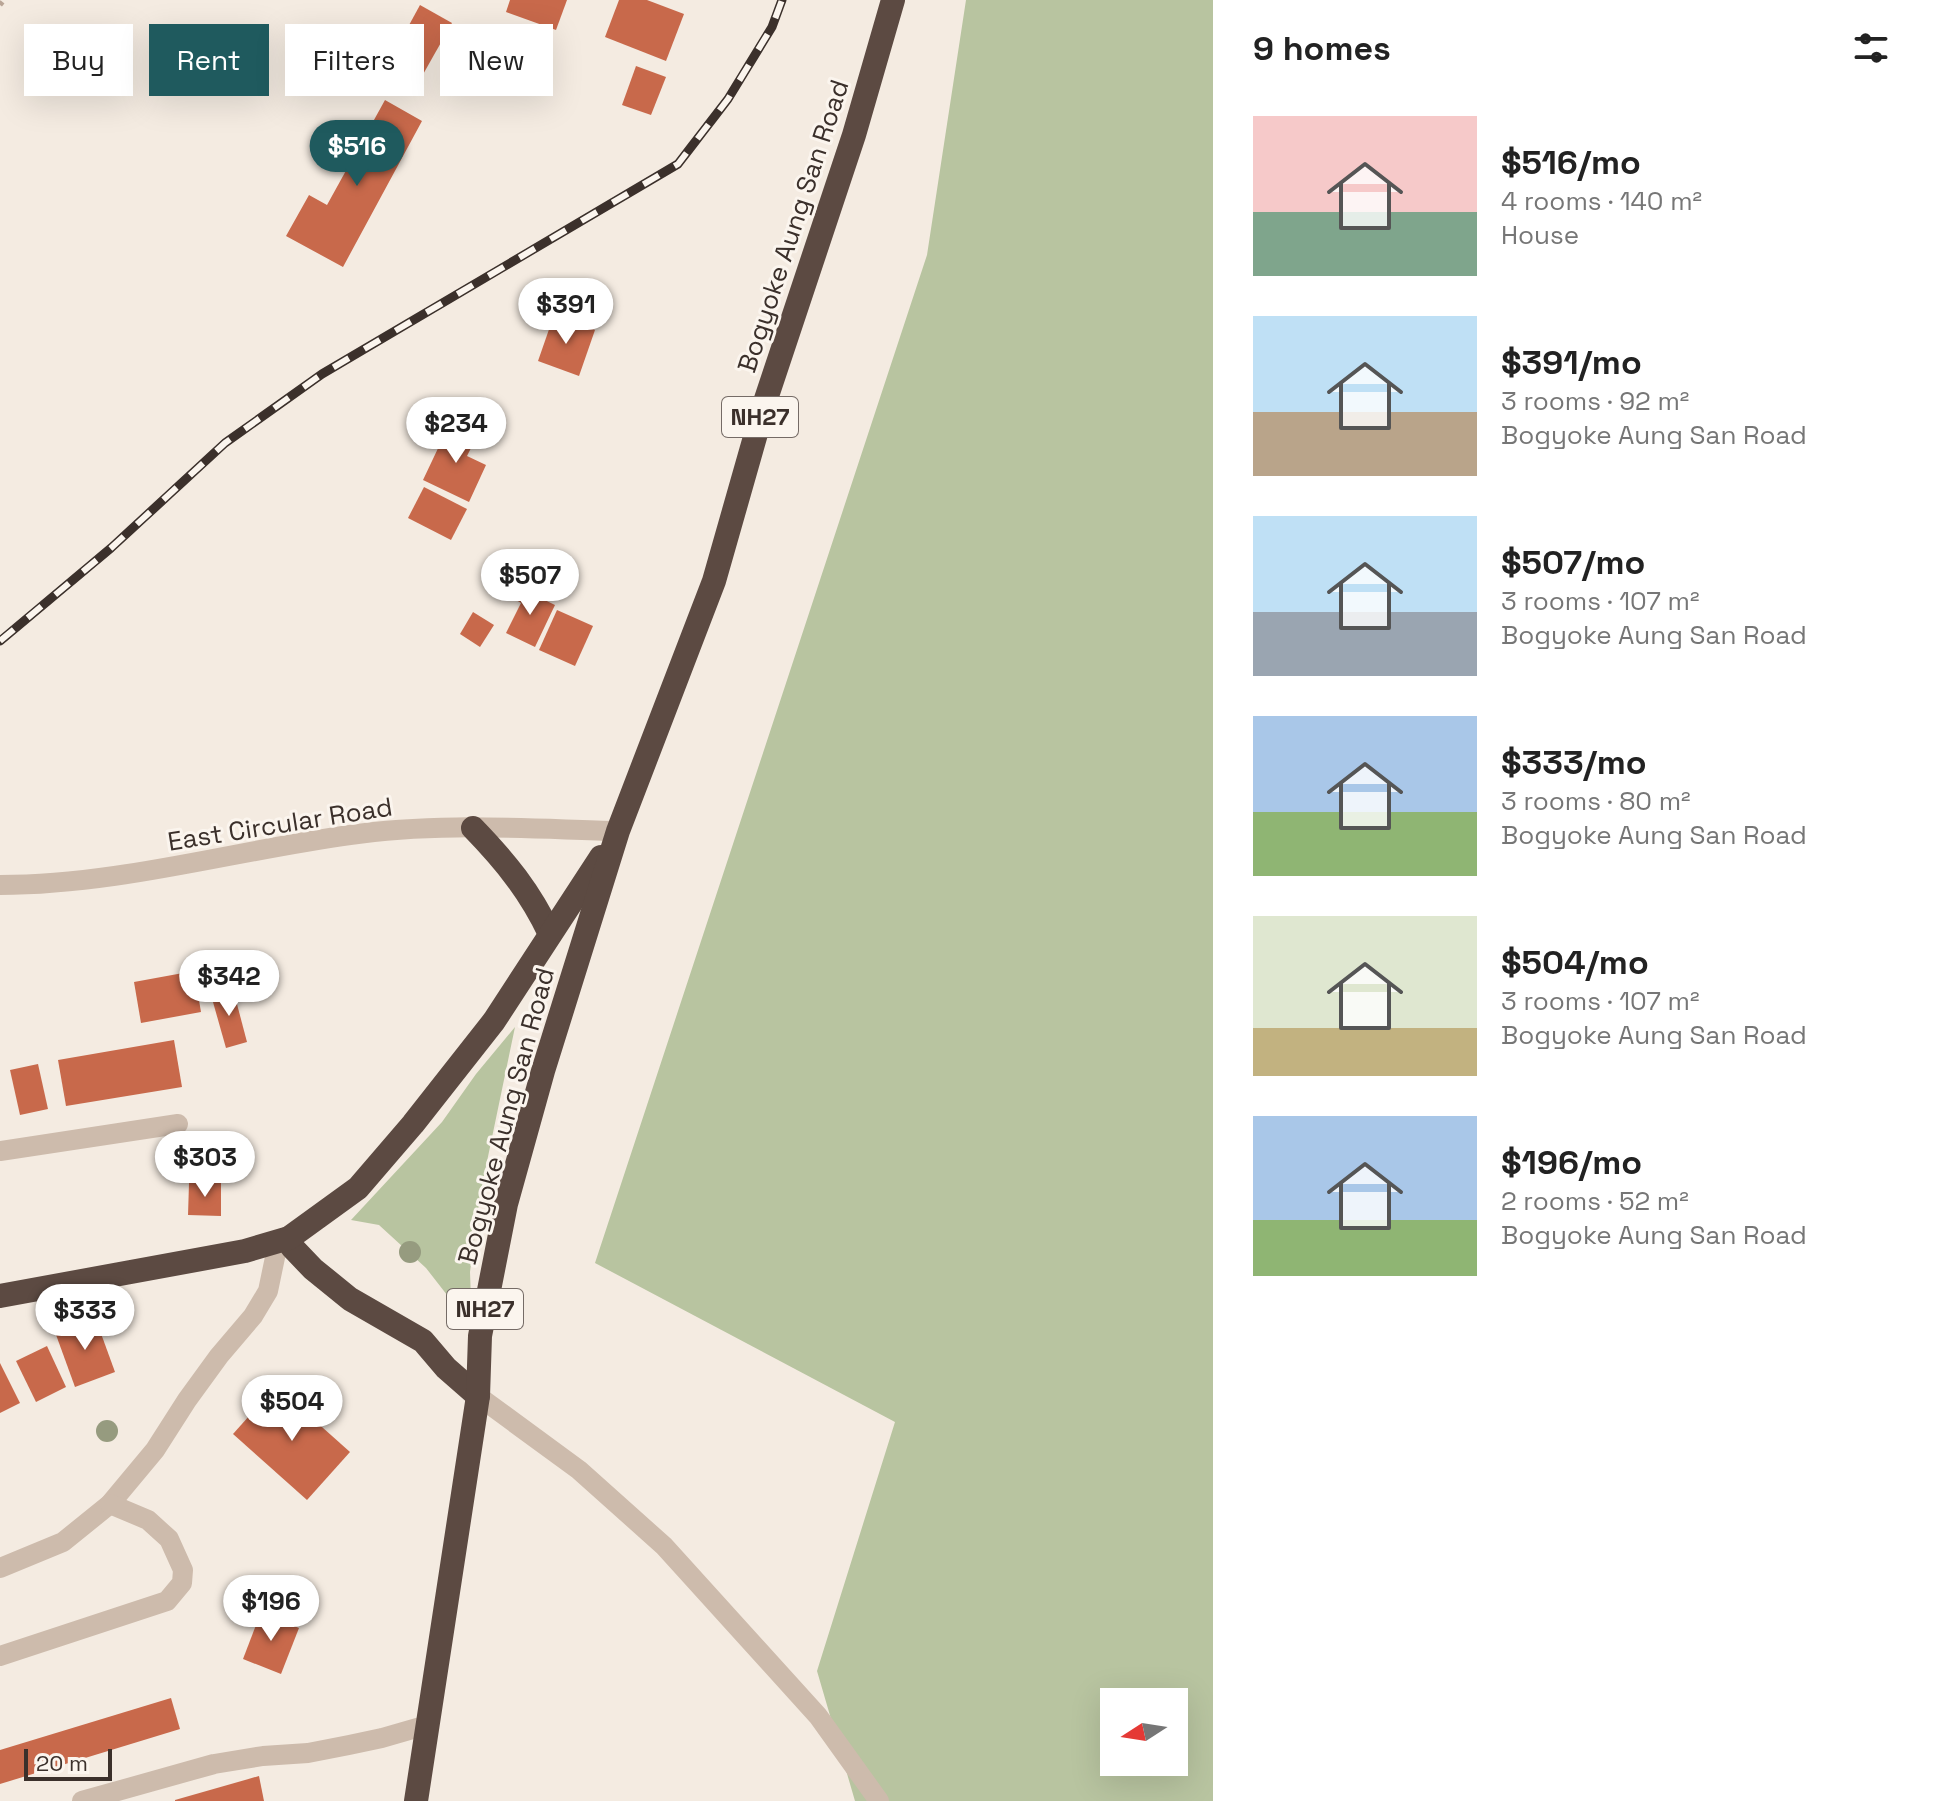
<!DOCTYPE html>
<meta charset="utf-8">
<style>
:root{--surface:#fff;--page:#f6f6f6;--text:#222;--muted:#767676;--accent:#1f5a5e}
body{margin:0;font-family:"Space Grotesk",sans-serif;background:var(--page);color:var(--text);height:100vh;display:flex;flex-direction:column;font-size:30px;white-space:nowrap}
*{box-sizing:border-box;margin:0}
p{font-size:26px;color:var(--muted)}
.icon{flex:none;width:44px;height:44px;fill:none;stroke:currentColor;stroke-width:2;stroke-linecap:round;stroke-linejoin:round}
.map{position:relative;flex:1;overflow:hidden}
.side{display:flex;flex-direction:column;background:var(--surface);width:720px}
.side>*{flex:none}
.hud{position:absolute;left:24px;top:24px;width:760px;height:72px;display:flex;gap:16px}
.needle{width:52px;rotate:258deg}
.buttons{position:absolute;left:1100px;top:1688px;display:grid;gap:16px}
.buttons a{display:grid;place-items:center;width:88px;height:88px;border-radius:0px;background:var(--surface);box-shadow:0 8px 32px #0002;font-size:40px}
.scale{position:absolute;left:24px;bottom:20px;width:88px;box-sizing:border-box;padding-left:8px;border:4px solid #3b302b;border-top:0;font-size:22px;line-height:28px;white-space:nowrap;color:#3b302b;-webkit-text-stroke:6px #fbf5ee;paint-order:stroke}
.price{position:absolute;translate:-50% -68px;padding:0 18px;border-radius:28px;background:#fff;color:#222;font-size:26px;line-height:52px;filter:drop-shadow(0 2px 4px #0008)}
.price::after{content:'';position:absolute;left:50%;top:48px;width:24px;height:18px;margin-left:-12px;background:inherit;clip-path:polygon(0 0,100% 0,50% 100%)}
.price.selected{background:var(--accent);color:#fff}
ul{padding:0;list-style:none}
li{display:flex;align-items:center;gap:24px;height:200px;padding:0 40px}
li span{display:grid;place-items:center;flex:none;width:224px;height:160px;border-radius:0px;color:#555}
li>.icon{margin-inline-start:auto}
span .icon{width:96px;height:96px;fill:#fffc;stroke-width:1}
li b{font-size:34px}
h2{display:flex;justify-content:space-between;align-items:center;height:96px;padding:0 40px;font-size:34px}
.tag{padding:0 28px;border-radius:0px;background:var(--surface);box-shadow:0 8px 32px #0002;font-size:28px;line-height:72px}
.tag.selected{background:var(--accent);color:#fff}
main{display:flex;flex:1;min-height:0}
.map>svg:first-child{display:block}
.green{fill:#b8c4a0;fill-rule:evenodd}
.building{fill:#c8694b}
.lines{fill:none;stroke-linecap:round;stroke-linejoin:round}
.path{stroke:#b9a596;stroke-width:5;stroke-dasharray:4 4;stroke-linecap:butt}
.minor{stroke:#cdbbac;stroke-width:20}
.highway{stroke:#5c4a42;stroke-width:24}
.rail-casing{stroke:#3b302b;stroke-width:9}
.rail{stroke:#fbf5ee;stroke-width:6;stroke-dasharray:18;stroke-linecap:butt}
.tree{fill:#969b7f}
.labels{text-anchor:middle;stroke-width:6;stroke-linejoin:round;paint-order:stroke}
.shield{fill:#fbf5ee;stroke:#756b66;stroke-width:2}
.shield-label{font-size:24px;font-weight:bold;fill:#3b302b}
.street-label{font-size:26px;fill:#3b302b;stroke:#fbf5ee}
</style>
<main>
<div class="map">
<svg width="1213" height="1801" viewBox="0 0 1213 1801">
<rect width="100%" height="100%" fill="#f4ebe1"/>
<g class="green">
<path d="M966,0H1213V1801H855L817,1671L895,1422L595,1263L927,255ZM1114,1702H1174V1762H1114Z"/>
<polygon points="515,1027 480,1195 470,1272 472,1327 426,1268 379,1225 351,1220 442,1122 476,1074"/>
</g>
<g class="building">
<polygon points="510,0 567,0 556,30 506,12"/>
<polygon points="619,0 647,0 684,14 666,61 605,37"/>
<polygon points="420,5 452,23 421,78 390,60"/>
<polygon points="636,66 666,77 651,115 622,105"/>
<polygon points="385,100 422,121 343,267 286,236 309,195 327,205"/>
<polygon points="554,315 595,330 579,376 538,361"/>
<polygon points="450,423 477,436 467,456 486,465 469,502 423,480"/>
<polygon points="424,487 467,509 451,540 408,518"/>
<polygon points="518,587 555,605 535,647 506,633 521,603 513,598"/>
<polygon points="557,610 593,626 575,666 539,650"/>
<polygon points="473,612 494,625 480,647 460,634"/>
<polygon points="194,971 201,1012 141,1023 134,982"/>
<polygon points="233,989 247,1042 226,1048 211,995"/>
<polygon points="174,1040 182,1087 66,1106 58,1060"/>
<polygon points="38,1064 48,1109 20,1115 10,1070"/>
<polygon points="189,1183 221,1183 221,1216 188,1215"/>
<polygon points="95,1317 115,1372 75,1387 55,1332"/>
<polygon points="47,1346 66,1387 36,1402 16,1361"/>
<polygon points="0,1363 20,1403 0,1413"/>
<polygon points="276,1386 350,1452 307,1500 233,1434"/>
<polygon points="261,1612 299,1628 281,1674 243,1659"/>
<polygon points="171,1698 180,1729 0,1784 0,1750"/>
<polygon points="259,1776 264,1801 175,1801 175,1800"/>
</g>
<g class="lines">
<polyline class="path" points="0,5 4,0"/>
<g class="minor">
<path d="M0,885C118,885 233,851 350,835C436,822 530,829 618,831"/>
<polyline points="0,1151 178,1124"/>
<polyline points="478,1396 579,1470 664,1546 818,1716 879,1801"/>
<polyline points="0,1568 63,1542 110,1504 155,1450 187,1400 219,1356 253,1316 268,1291 278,1243"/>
<polyline points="0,1656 167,1601 182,1583 183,1570 169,1539 148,1520 110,1504"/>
<polyline points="82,1801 214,1764 263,1756 308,1753 349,1745 382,1738 427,1725"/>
</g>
<g class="highway">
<path d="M473,828C506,862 530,892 550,934"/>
<polyline points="289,1238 292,1247 313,1269 350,1299 423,1341 446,1368 478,1396"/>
<polyline points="0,1296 245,1251 289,1238 358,1188 413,1124 494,1021 601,857"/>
<polyline points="416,1801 478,1396 480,1336 506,1204 543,1071 618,831 714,581 765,402 854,135 893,0"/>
</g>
<g class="rail-casing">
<polyline id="rail" points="0,641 111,548 225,443 322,374 678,164 728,99 772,27 782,0"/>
</g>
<use href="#rail" class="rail"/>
</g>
<g class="tree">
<circle cx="410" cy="1252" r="11"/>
<circle cx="107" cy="1431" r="11"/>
</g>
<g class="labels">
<g class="shield">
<rect x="722" y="397" width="76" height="40" rx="6"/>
<rect x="447" y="1289" width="76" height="40" rx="6"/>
</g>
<g class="shield-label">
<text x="760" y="425">NH27</text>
<text x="485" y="1317">NH27</text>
</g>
<g class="street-label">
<text transform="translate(793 226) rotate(-72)" y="9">Bogyoke Aung San Road</text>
<text transform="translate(280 824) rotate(-9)" y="9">East Circular Road</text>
<text transform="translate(506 1116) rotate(-75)" y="9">Bogyoke Aung San Road</text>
</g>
</g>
</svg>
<div class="buttons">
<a><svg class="needle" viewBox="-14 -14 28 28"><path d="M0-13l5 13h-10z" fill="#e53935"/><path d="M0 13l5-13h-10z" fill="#767676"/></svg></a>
</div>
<div class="scale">20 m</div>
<b class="price selected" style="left:357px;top:188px">$516</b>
<b class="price" style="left:566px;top:346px">$391</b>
<b class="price" style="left:456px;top:465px">$234</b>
<b class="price" style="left:530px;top:617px">$507</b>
<b class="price" style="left:229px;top:1018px">$342</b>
<b class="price" style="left:205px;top:1199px">$303</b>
<b class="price" style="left:85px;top:1352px">$333</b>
<b class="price" style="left:292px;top:1443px">$504</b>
<b class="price" style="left:271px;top:1643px">$196</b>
<div class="hud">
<a class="tag">Buy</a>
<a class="tag selected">Rent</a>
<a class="tag">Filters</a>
<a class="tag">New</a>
</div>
</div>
<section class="side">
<h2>9 homes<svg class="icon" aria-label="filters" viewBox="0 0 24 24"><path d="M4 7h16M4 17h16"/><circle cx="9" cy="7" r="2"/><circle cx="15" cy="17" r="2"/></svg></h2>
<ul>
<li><span style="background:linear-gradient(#f6c9c9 60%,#7fa58c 0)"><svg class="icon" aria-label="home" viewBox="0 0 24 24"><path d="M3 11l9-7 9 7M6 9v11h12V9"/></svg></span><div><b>$516/mo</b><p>4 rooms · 140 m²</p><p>House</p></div></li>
<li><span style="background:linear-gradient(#bfe0f5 60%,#b9a48a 0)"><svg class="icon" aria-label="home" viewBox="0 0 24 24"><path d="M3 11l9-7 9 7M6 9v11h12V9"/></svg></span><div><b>$391/mo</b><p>3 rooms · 92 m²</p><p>Bogyoke Aung San Road</p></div></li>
<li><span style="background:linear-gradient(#bfe0f5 60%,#9aa5b1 0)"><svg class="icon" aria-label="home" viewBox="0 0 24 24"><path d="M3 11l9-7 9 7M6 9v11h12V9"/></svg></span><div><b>$507/mo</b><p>3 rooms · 107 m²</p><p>Bogyoke Aung San Road</p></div></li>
<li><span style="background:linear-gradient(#a9c7e8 60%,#8fb573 0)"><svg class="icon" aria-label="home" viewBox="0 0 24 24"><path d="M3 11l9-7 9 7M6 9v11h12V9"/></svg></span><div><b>$333/mo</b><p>3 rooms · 80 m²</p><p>Bogyoke Aung San Road</p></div></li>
<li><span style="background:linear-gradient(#dfe7d0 70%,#c2b280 0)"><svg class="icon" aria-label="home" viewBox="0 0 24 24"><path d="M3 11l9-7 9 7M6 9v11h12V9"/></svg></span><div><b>$504/mo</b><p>3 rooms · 107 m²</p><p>Bogyoke Aung San Road</p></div></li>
<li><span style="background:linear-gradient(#a9c7e8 65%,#8fb573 0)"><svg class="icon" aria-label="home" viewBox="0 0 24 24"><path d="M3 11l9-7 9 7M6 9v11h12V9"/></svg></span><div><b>$196/mo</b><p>2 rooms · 52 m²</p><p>Bogyoke Aung San Road</p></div></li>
</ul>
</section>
</main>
